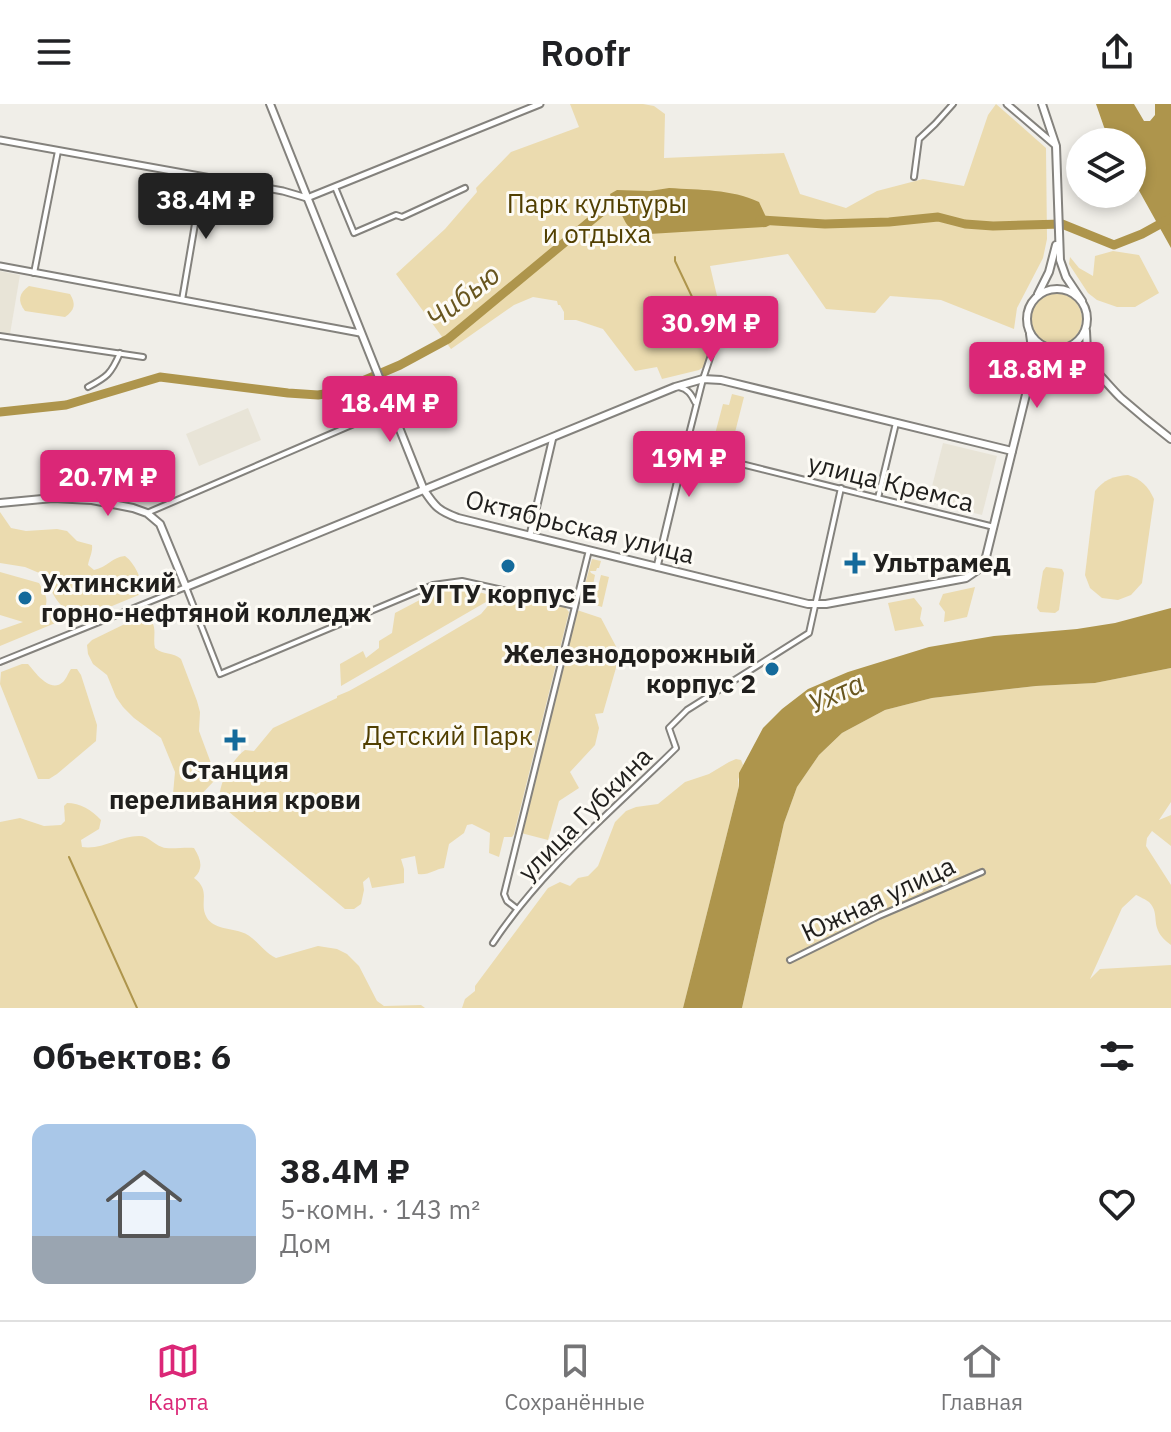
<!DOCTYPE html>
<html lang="ru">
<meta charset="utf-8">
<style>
:root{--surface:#fff;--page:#f2f2f2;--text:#202124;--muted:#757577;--line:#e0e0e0;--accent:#db2777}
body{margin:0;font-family:"IBM Plex Sans",sans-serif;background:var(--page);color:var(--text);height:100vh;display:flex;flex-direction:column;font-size:30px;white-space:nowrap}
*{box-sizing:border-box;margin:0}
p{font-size:26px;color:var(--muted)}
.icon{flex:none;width:44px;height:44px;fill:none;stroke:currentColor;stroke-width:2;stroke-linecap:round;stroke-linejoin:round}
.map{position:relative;height:904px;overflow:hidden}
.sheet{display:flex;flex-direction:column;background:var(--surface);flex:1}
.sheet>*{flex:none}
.tools{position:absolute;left:1066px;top:24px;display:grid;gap:16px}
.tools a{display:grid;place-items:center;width:80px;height:80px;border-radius:50%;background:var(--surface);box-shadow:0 4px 12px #0003;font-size:40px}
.price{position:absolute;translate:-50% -68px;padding:0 18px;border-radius:8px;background:var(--accent);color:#fff;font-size:26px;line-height:52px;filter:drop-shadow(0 2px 4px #0008)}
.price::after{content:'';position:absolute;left:50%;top:48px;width:24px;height:18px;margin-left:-12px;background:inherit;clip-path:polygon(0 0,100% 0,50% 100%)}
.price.on{background:#222;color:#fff}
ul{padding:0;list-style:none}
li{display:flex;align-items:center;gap:24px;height:200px;padding:0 32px}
li span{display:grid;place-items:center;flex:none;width:224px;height:160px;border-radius:16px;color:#555}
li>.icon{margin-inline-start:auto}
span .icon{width:96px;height:96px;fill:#fffc;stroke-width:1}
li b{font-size:34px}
h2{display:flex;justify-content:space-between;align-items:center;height:96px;padding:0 32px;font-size:34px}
header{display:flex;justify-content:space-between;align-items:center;height:104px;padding:0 32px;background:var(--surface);font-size:36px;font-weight:600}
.menu{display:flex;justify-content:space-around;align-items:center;height:112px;border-top:2px solid var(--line);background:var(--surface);font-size:22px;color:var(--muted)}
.menu a{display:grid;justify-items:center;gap:4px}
.menu .on{color:var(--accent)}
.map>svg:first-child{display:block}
.built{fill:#e8e4d7}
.green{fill:#ebdbaf}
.water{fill:#ae954c}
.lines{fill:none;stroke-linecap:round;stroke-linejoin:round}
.stream{stroke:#ae954c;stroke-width:2}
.river{stroke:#ae954c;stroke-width:9}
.minor-casing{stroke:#84827d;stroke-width:8}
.tertiary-casing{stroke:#84827d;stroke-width:9}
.secondary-casing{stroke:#84827d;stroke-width:10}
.minor{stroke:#fff;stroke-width:4}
.tertiary{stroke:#fff;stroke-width:5}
.secondary{stroke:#fff;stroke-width:6}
.poi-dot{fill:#146a9b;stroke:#fdfbf5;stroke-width:3}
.labels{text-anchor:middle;stroke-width:6;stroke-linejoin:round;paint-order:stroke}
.park-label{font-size:26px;fill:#513f01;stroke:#fdfbf5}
.street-label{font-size:26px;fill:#201f1d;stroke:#fdfbf5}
.poi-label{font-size:26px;font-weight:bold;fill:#201f1d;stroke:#fdfbf5;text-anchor:start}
.water-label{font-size:28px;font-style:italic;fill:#68561f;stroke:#fdfbf5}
</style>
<header><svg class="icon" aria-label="menu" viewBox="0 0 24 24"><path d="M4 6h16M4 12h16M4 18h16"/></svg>Roofr<svg class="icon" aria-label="share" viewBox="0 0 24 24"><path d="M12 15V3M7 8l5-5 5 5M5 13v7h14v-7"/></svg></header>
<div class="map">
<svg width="1171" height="904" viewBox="0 0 1171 904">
<rect width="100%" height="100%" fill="#f0eee8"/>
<g class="built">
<polygon points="0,167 20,171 10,230 0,228"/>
<polygon points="248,304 261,336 199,362 186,330"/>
<polygon points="943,339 997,352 982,411 928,398"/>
</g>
<g class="green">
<polygon points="570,0 643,0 654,2 665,10 664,54 784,49 800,90 846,104 877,87 923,75 964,82 988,11 996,0 1046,44 1047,135 1043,154 1017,204 1014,225 941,196 890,192 875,209 826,205 788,150 710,162 721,209 713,244 705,262 699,266 662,275 657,263 635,267 603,225 576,216 564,216 564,208 560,201 558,201 557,197 533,193 514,201 451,245 396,170 445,125 477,88 476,84 511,48 579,23"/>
<polygon points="1113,147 1139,151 1159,189 1135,203 1117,203 1097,196 1088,189 1069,160 1070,153 1079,164 1093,172 1095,152"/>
<path d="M29,182L70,190C76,200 75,206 65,213L25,207C17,197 19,189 29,182Z"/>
<circle cx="1056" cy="215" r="26"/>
<polygon points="732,290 744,293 730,348 721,345 724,332 715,330 723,300 729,301"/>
<path d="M1128,371C1141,375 1148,382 1154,395L1142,479L1131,491L1118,496L1102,494L1090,484L1085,471L1095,387C1104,376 1113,372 1128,371Z"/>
<path d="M0,408L11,424L26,427L57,425L67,427L77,437L92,441C93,448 89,454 88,461L94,466C108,463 112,453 125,452C135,459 142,476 143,487L141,490L88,512C62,512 53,492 44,471L25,463L0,459Z"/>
<polygon points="592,455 601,457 599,464 597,464 596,467 590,467 591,469 595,471 592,486 597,487 601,471 609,473 602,503 582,497 584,486 592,487 584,484"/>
<polygon points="1046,463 1062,465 1064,469 1059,506 1055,509 1040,508 1037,504 1043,467"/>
<path d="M0,468L39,479C47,492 49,496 43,510L57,509L65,515L0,542V526L23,518L0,511Z"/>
<polygon points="460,483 486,490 486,498 341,582 340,560 363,547 366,554 379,544 379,537 392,529 395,509 433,489"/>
<polygon points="975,483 967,513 944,518 945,508 939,500 943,490"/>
<path d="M504,491L564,502L569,508L514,730L512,733H504L499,753L489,749L490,729L472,720L467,721L464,729L449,740L444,764C435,765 428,772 418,770L415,752L401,755L404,765V779L372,784L369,773L363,778L364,786L361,800L354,805H345L222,702C213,687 232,655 245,646L254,647L273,624L337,594V592L349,587L383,568L481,510L492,497L494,498L498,493Z"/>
<polygon points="914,494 922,504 920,515 924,522 895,527 888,499"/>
<polygon points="577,506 601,514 620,550 603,609 595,610 599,624 595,641 570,668 579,684 559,697 548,736 521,729"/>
<path d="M144,513C160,518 152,532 155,544C163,551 173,548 181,555L197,597L200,608L199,627L215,670L214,677L193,699L187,701L180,700L173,690L175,668L161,634L134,614L123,603L116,593L107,571L93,560L88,550L87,541L92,536L135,515Z"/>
<path d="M22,560H28C35,568 50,590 63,578C67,574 68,569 71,565H77L81,571L97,621L96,637L57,670L49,675H38L0,580L1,568Z"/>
<path d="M1171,564V698L1159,716L1171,711V742L1152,727L1147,734L1146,742L1171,781V841C1147,824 1162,811 1149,798C1148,797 1137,791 1136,791L1122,804L1090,875L1100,865L1171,861V904H742L784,719L797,683L819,651L842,629L885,606L932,594L1036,582L1095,579Z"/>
<polygon points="736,655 741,656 743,661 738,676 739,682 683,904 462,904 465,895 475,887 475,882 548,784 560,778 570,782 578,774 588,772 598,762 615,718 626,707 636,703 658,700 685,678 709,670 729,658"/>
<path d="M67,699C80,699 92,706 101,716L99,725L81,736L82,743C103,746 119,732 139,732C149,732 153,740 162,743C168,746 184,743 194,744C201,755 204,765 194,774C212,787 198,799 207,814C214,825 230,824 241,828C255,832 262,847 276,854L318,842L337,845L347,850L359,862L377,897L384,902L421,901L425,904H0V718L20,714L44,722L61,721L65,717L64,702Z"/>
</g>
<g class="water">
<polygon points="1096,0 1134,0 1144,17 1150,17 1155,11 1155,0 1171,0 1171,144 1132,74 1132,38 1112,38 1104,23"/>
<path d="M669,84C700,86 731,85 759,98L766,113L769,114L770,121L766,123L649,130C627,128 627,121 618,103L614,104L610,90L617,86L650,87Z"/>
<polygon points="1171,504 1171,564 1095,579 1036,582 932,594 885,606 842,629 819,651 797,683 784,719 742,904 683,904 739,682 739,669 763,624 782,605 808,585 848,568 929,543 994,532 1077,525 1115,519"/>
</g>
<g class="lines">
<g class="stream">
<polyline points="675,153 675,157 694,197"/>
<polyline points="69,753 137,904"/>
</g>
<g class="river">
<polyline points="760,116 825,120 889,118 938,113 965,120 993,122 1062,120 1114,141 1142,130 1171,114"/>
<polyline points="0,308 66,301 160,273 288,289 318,291 337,288 400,261 448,235 611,100 626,102"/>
</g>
<g class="minor-casing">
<g id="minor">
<polyline points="914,73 919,35 935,20 953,0"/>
<polyline points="335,83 354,129 396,111 402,113 465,84"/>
<polyline points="34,169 58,47"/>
<polyline points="182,196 203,73"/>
<polyline points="0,232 143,253"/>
<polyline points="712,248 703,275 685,346 994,423"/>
<path d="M88,283C107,273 111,270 120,249"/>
<path d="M679,283C688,285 691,290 695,298"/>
<polyline points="878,394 896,319"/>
<polyline points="147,409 391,304"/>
<polyline points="0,558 186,483 220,570 433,481 462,477 575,502"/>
<polyline points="516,804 507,797 504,790 589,446"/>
<path d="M493,839C542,765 613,706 676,644L669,624L687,606L809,529L841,384"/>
<polyline points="790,856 879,812 982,768"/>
</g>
</g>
<g class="tertiary-casing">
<g id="tertiary">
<polyline points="1007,0 1055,41"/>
<polyline points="0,36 283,87 307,94 540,0"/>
<polyline points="0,162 360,229"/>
<polyline points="530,431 553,333"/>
<polyline points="657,463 685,346"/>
</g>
</g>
<g class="secondary-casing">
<g id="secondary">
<path d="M270,0L424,386C435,403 439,407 458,414L808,500H826L966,474L982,463L985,457L1034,258L1030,230"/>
<polyline points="1042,0 1056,42 1060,156 1066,173 1082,197"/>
<circle cx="1057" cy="215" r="30"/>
<polyline points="1038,190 1049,168 1056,141"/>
<polyline points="1086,227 1087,247 1094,262"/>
<path d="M1034,258C1069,224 1098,272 1121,294C1137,308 1154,322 1171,335"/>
<polyline points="0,399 53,394 92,396 133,404 147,409 160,420 186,483 675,283 703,275 721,276 1012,347"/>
</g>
</g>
<use href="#minor" class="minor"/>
<use href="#tertiary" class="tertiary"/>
<use href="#secondary" class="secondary"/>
</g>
<g class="poi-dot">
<path d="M851 447h8v8h8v8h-8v8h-8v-8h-8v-8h8z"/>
<circle cx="508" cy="462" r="8"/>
<circle cx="25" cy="494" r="8"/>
<circle cx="772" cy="565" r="8"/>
<path d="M231 624h8v8h8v8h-8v8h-8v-8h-8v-8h8z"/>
</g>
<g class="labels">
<g class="park-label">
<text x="597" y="109">Парк культуры<tspan x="597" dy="30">и отдыха</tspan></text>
<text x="448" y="641">Детский Парк</text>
</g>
<g class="street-label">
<text transform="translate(891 379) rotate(14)" y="9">улица Кремса</text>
<text transform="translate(580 423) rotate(14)" y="9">Октябрьская улица</text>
<text transform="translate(585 710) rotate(-45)" y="9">улица Губкина</text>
<text transform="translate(878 795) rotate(-25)" y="9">Южная улица</text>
</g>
<g class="poi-label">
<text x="873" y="468">Ультрамед</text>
<text x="41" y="488">Ухтинский<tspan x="41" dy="30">горно-нефтяной колледж</tspan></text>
<text x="508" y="499" text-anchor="middle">УГТУ корпус Е</text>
<text x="756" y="559" text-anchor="end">Железнодорожный<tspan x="756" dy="30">корпус 2</tspan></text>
<text x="235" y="675" text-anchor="middle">Станция<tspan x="235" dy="30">переливания крови</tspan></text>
</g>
<g class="water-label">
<text transform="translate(463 192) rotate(-38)" y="10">Чибью</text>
<text transform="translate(836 589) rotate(-24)" y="10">Ухта</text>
</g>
</g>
</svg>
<div class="tools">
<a><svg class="icon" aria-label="layers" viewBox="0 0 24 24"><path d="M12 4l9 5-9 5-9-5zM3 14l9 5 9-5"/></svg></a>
</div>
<b class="price on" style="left:206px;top:137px">38.4M ₽</b>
<b class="price" style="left:711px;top:260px">30.9M ₽</b>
<b class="price" style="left:1037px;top:306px">18.8M ₽</b>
<b class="price" style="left:390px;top:340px">18.4M ₽</b>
<b class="price" style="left:689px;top:395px">19M ₽</b>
<b class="price" style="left:108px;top:414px">20.7M ₽</b>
</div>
<section class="sheet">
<h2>Объектов: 6<svg class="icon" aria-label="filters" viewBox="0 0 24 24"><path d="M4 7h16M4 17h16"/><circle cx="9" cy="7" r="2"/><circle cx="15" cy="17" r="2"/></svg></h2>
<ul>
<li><span style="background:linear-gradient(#a9c7e8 70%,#9aa5b1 0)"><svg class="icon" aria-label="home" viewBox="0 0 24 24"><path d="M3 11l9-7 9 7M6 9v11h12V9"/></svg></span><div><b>38.4M ₽</b><p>5-комн. · 143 m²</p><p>Дом</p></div><svg class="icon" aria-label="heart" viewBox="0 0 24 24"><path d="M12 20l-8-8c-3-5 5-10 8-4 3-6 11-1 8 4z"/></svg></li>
</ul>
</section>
<nav class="menu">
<a class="on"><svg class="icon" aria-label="map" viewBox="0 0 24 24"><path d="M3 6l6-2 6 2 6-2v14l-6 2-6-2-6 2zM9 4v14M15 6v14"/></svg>Карта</a>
<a><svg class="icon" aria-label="saved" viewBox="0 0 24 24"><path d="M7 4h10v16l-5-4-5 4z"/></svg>Сохранённые</a>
<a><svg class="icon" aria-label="home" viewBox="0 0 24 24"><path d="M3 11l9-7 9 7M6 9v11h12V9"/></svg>Главная</a>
</nav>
